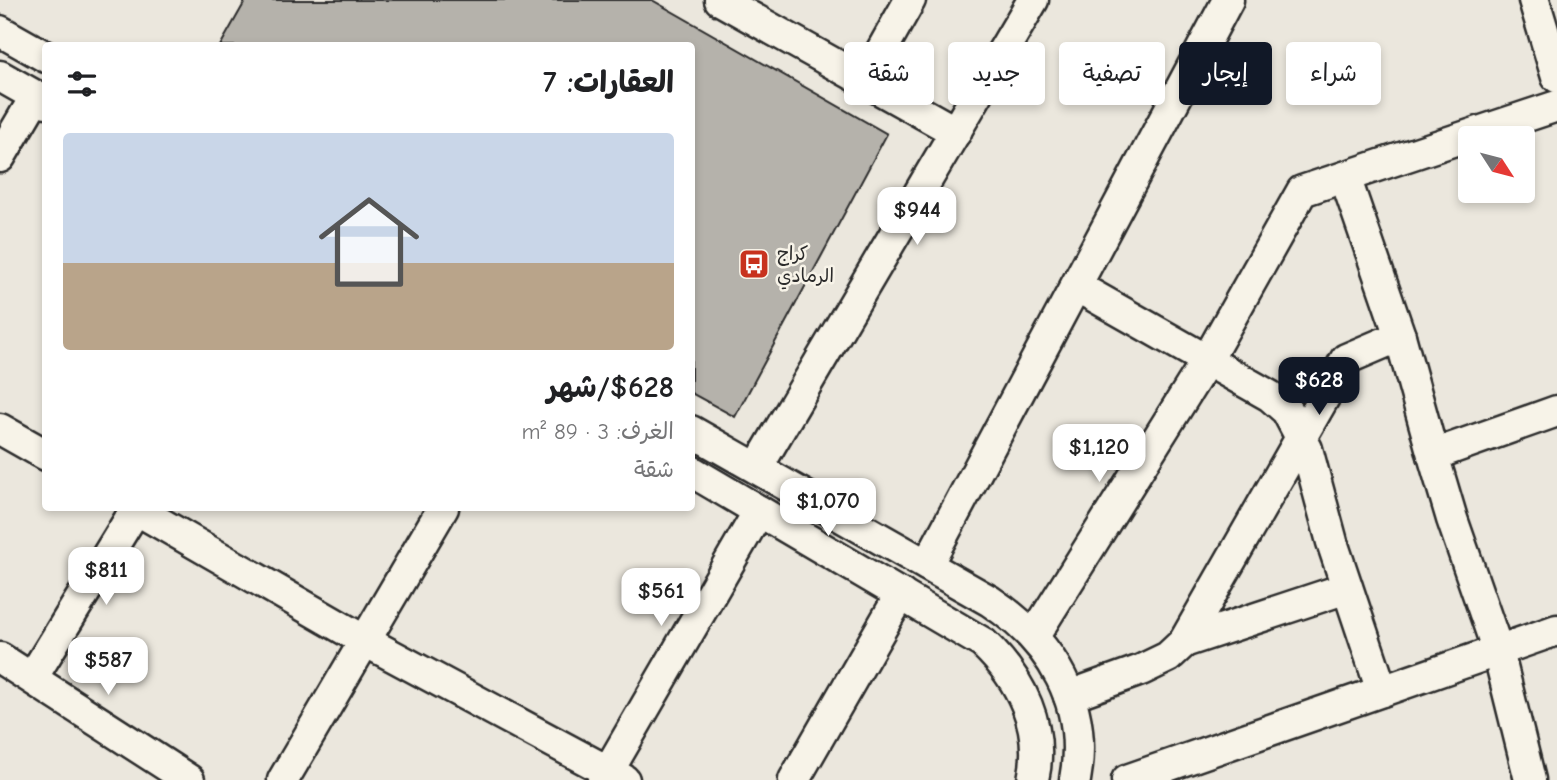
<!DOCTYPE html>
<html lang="ar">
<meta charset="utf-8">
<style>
:root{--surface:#fff;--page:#f2f2f2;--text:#202124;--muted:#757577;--line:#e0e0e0;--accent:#111827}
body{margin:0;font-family:"Comic Neue","Playpen Sans Arabic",sans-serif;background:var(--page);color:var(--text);direction:rtl;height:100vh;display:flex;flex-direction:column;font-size:26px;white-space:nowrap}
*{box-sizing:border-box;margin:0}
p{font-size:23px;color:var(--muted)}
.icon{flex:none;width:38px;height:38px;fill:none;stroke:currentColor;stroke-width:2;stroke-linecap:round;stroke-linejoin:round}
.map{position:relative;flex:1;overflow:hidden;direction:ltr}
.drawer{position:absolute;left:42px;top:42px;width:653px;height:469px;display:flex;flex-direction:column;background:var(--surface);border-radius:7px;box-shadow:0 4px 10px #0003;direction:rtl}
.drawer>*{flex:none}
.guide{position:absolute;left:716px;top:42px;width:665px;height:63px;direction:rtl;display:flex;gap:14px}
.needle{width:46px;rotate:126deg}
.tools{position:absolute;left:1458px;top:126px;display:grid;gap:14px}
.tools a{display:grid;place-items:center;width:77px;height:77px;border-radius:7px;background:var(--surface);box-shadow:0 4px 10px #0003;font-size:35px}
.price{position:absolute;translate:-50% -60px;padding:0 16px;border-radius:14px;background:#fff;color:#222;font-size:23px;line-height:46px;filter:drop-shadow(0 2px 4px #0008)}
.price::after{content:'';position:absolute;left:50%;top:42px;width:21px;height:16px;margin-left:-10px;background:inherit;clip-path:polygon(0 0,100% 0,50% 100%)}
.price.active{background:var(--accent);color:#fff}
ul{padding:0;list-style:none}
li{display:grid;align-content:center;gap:14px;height:371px;padding:0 21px}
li+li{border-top:2px solid var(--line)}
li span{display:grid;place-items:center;height:217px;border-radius:7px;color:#555}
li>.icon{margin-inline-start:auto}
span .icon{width:126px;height:126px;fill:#fffc;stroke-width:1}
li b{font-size:30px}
h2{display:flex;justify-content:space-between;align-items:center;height:84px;padding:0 21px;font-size:30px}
.chip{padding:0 24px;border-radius:7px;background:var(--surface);box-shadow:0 4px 10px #0003;font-size:24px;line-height:63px}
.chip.active{background:var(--accent);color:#fff}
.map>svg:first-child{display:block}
.building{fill:#b5b2ab;stroke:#2b2b2b;stroke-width:2}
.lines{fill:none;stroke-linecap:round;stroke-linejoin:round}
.minor-casing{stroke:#2b2b2b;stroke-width:35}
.minor{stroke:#f7f3e8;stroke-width:30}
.labels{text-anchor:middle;stroke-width:5;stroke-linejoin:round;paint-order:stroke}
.poi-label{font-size:19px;fill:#2b2b2b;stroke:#f7f3e8;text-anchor:start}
</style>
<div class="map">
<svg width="1557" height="780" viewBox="0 0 1557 780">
<rect width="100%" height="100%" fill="#ebe7dd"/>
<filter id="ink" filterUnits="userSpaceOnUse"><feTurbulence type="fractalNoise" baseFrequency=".0143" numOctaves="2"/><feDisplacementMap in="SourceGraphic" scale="14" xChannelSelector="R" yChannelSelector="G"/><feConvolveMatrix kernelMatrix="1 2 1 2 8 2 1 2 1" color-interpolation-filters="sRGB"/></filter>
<g filter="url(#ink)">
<polygon class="building" points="246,0 652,0 887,134 735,417 691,393 691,46 220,46"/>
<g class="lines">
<g class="minor-casing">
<g id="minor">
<polyline points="720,0 956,132"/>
<polyline points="1534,0 1557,77"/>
<polyline points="0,31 46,57"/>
<polyline points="0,76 46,102"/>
<polyline points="865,80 910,0"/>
<polyline points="0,157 36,96"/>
<polyline points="1345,177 1400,336"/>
<polyline points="1076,286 1270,396 1287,411 1307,449 1332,542 1382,691"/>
<polyline points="0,429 46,455"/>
<path d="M691,431L990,601C1052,642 1089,704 1075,780"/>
<polyline points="1433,455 1452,519 1498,651 1530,780"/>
<polyline points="757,468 1033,0"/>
<path d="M691,471L983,643C1021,679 1045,727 1033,780"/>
<polyline points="134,508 365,641 624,780"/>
<polyline points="927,565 1228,0"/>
<polyline points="1034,636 1207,360 1302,191 1557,106"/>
<polyline points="1184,642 1347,588"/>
<polyline points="0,658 189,780"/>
<polyline points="32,678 136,509"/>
<polyline points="1069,696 1141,670 1168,657 1184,642 1346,359 1400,336 1433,455 1557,411"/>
<polyline points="283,780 443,508"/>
<polyline points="603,780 759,511"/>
<polyline points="794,780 901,594"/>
<polyline points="1127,780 1557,630"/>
</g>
</g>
<use href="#minor" class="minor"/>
</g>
</g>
<defs>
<g id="bus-square" transform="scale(1.575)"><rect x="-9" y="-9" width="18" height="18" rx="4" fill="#c8321e" stroke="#f7f3e8"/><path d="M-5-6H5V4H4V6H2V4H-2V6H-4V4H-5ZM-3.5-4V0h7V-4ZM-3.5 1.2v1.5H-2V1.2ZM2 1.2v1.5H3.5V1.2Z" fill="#fff"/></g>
</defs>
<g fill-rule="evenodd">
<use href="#bus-square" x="754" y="264"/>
</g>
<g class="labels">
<g class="poi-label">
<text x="777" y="260">كراج<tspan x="777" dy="22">الرمادي</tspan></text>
</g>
</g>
</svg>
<div class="tools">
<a><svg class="needle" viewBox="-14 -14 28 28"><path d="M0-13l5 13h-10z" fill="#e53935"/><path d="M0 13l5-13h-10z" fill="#757577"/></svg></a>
</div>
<b class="price" style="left:917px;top:247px">$944</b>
<b class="price active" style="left:1319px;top:417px">$628</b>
<b class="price" style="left:1099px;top:484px">$1,120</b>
<b class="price" style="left:828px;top:538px">$1,070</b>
<b class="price" style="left:106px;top:607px">$811</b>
<b class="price" style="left:661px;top:628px">$561</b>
<b class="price" style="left:108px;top:697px">$587</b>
<div class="guide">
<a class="chip">شراء</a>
<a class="chip active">إيجار</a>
<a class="chip">تصفية</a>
<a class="chip">جديد</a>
<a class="chip">شقة</a>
</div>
<section class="drawer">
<h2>العقارات: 7<svg class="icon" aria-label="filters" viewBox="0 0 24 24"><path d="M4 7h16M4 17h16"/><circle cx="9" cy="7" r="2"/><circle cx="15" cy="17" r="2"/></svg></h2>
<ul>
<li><span style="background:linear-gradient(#c9d6e8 60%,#b9a48a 0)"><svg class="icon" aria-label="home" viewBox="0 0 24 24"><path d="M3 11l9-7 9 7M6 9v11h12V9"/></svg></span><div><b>$628/شهر</b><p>الغرف: 3 · 89 m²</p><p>شقة</p></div></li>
</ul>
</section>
</div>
